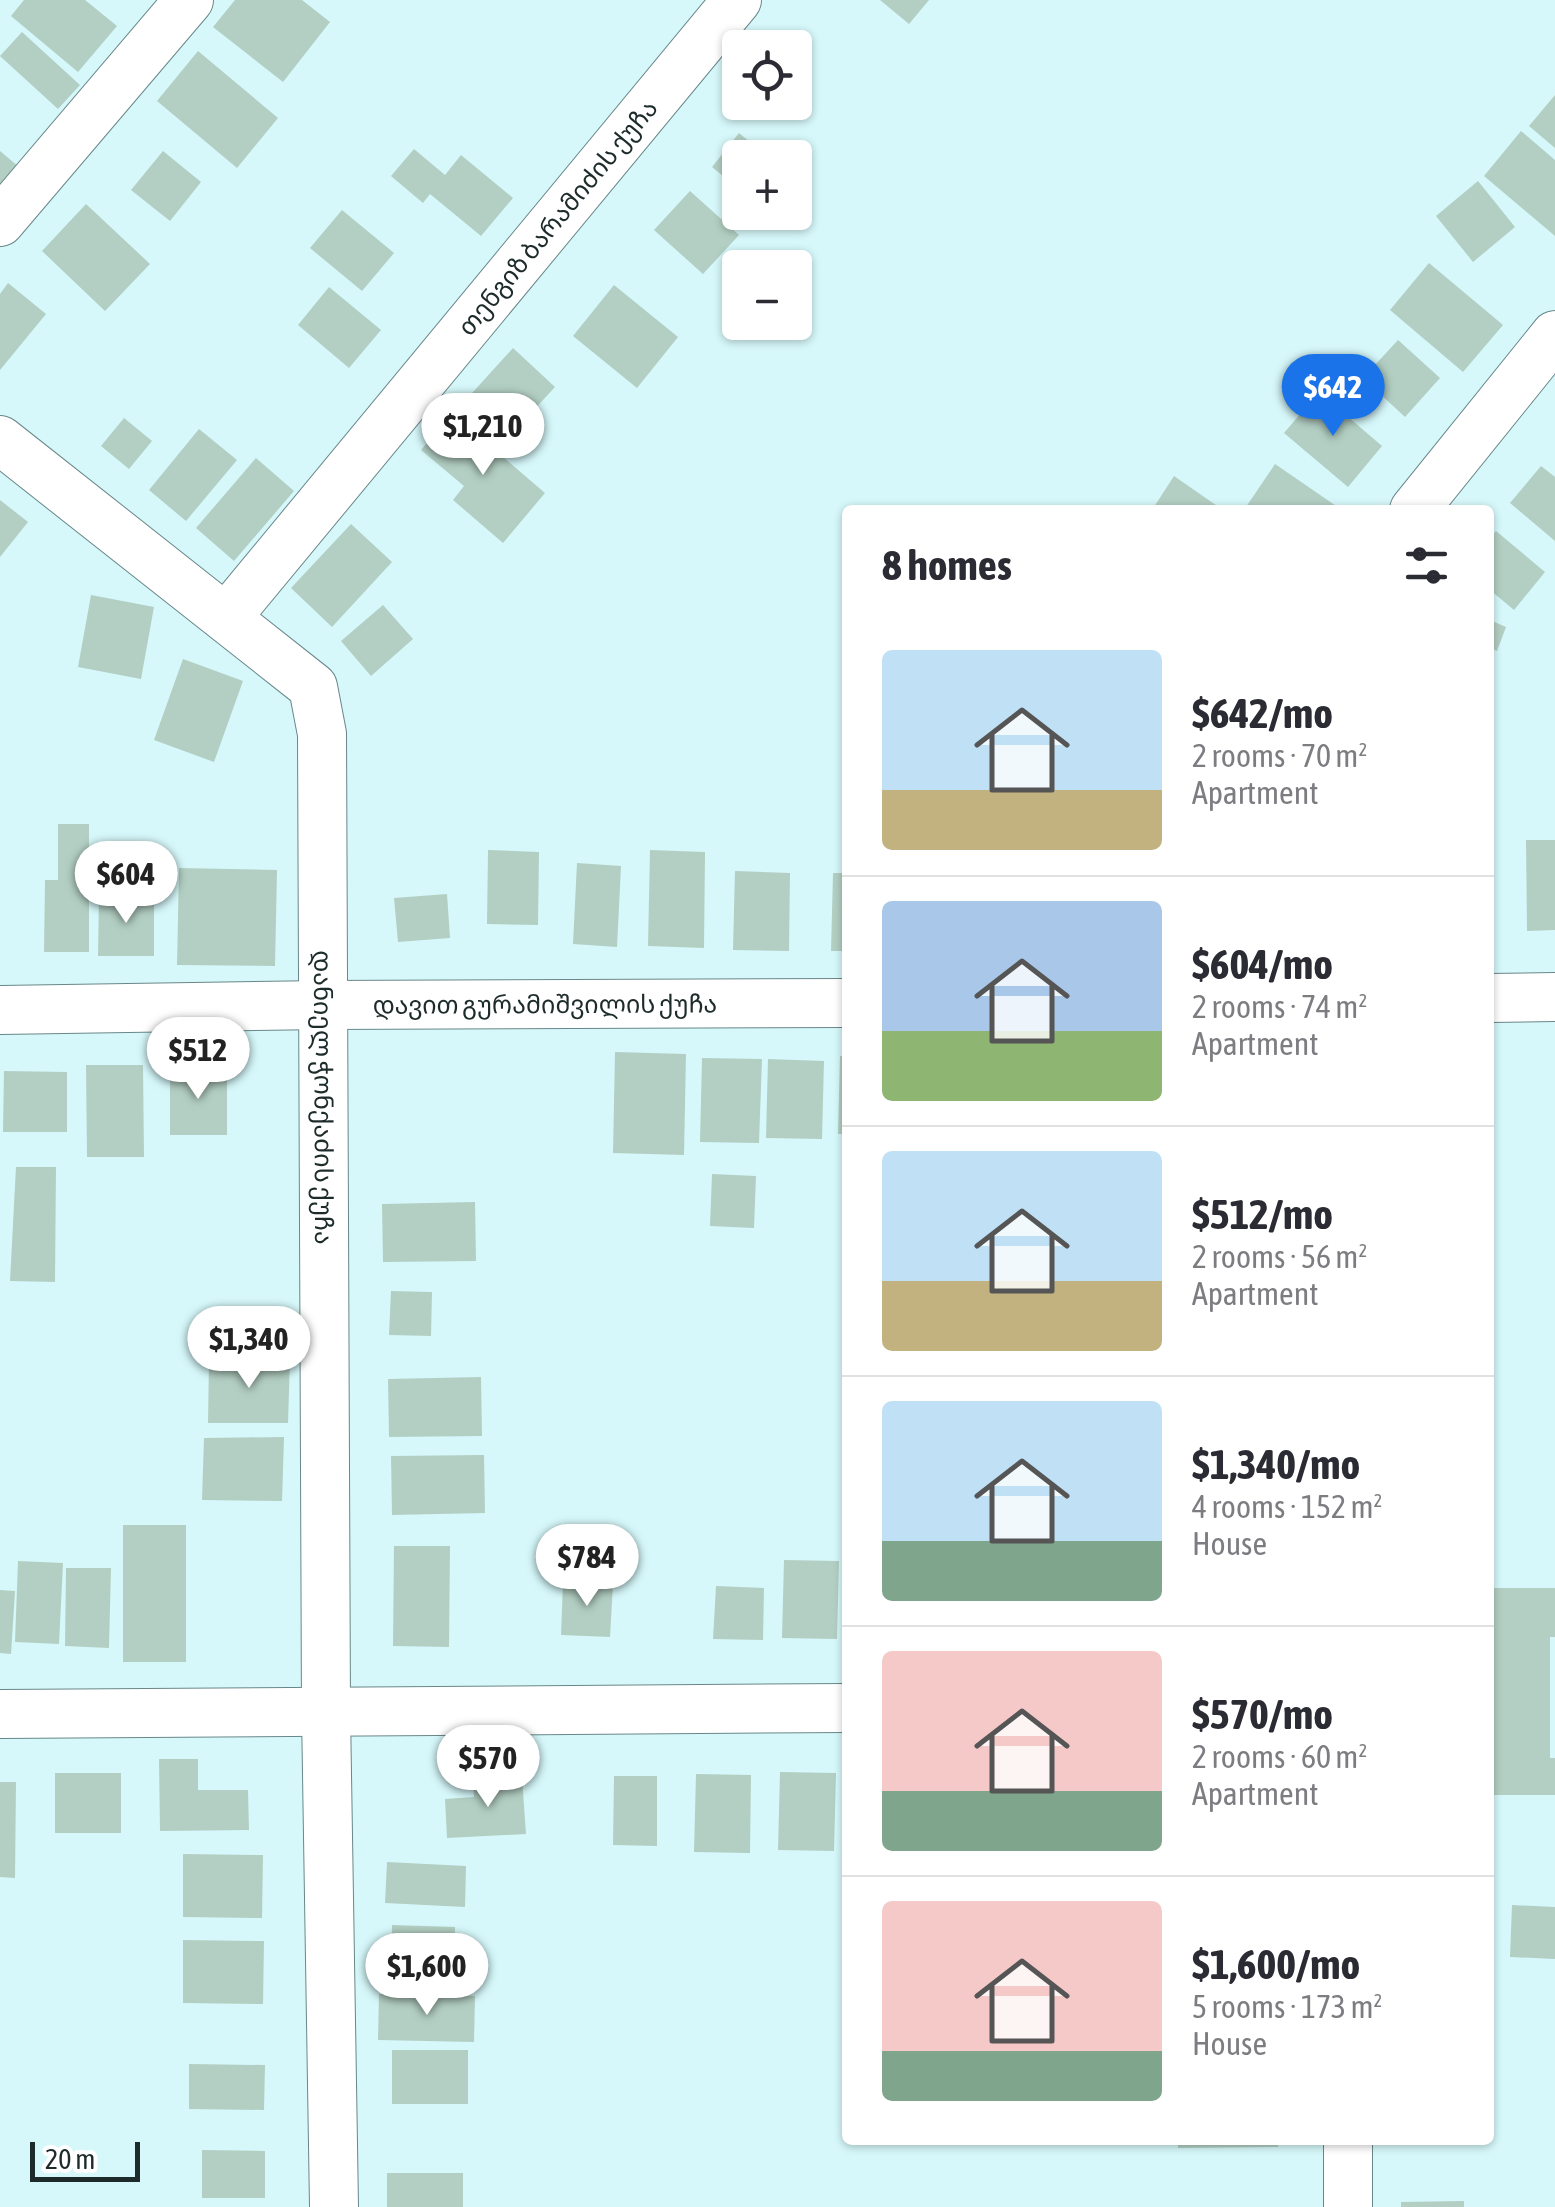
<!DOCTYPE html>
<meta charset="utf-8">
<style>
:root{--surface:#fff;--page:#f2f2f3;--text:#2b2b33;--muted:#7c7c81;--line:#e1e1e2;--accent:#1a73e8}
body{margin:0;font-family:"Asap Condensed","Noto Sans Georgian",sans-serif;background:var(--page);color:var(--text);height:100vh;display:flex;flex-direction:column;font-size:38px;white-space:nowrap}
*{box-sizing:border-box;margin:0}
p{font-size:32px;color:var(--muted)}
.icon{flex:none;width:55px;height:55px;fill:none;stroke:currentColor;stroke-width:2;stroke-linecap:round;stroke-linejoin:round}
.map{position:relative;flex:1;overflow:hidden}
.side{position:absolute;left:842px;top:505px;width:652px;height:1640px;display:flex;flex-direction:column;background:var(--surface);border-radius:10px;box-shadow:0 2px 8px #0004}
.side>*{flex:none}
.tools{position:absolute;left:722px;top:30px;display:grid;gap:20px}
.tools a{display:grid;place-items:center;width:90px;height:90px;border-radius:10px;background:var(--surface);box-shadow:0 2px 8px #0004;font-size:50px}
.scale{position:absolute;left:30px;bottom:25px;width:110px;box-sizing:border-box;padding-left:10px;border:5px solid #1e2b2b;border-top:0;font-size:28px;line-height:35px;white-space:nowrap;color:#1e2b2b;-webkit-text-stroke:8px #fff;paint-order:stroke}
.price{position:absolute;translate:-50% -85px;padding:0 22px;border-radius:35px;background:#fff;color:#222;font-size:32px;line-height:65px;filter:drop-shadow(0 2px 5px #0008)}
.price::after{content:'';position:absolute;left:50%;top:60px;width:30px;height:22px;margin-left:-15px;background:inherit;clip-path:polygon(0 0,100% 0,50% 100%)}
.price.selected{background:var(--accent);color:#fff}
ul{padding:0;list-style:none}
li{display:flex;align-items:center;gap:30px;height:250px;padding:0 40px}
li+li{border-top:2px solid var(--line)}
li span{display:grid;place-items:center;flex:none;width:280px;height:200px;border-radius:10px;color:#555}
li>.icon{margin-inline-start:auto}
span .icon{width:120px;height:120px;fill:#fffc;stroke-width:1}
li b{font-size:42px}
h2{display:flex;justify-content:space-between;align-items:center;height:120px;padding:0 40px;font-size:42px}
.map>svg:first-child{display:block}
.building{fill:#b3cfc3}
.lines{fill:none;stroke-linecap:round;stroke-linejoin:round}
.minor-casing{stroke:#698789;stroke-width:50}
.minor{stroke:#fff;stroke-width:48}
.labels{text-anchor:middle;stroke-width:10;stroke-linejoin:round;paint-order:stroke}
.street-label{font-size:25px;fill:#1e2b2b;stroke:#fff}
</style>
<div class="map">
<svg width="1555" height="2207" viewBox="0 0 1555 2207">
<rect width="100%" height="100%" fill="#d6f8fa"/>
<g class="building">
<polygon points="24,0 85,0 117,26 78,72 11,16"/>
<polygon points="235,0 302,0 330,22 283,82 213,27"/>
<polygon points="880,0 929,0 909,24"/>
<polygon points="22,32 80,85 58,109 0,56"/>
<polygon points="198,51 278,118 237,168 157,101"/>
<polygon points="1555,95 1555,148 1529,126"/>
<polygon points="1521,131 1555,160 1555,236 1484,176"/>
<polygon points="739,133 770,158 740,158 740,190 712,167"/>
<polygon points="414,149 445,175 461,155 513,198 481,236 430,194 423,203 391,176"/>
<polygon points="0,151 25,172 0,202"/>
<polygon points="163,151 201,182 170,221 131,190"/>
<polygon points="1478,181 1515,227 1473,262 1436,216"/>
<polygon points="690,191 739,235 703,274 654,230"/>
<polygon points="86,204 150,264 105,311 42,251"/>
<polygon points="342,210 394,253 362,291 310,248"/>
<polygon points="1429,263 1503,325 1463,372 1390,310"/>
<polygon points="8,283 46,314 0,370 0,294"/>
<polygon points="614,285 678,337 637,388 573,336"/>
<polygon points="329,287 381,330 349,368 298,325"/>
<polygon points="1398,340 1440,378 1405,417 1363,378"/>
<polygon points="513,348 555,387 505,441 463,403"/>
<polygon points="1319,392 1382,446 1348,487 1284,433"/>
<polygon points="452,413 545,493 503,543 453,500 464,486 421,450"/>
<polygon points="124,418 152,441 129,469 101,446"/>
<polygon points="199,429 237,460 186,521 149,490"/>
<polygon points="256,458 294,491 234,561 196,528"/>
<polygon points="1275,464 1342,510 1251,510 1246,507"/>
<polygon points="1541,466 1555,477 1555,541 1510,503"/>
<polygon points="1174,476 1223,510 1152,510"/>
<polygon points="0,500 28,522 0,557"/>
<polygon points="351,524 392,562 332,627 291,588"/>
<polygon points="1496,531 1545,572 1514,610 1490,590 1490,538"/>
<polygon points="91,595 154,607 141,679 78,667"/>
<polygon points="383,605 413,639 371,676 341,641"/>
<polygon points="1490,620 1506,627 1497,651 1490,648"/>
<polygon points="183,659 243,681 214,762 154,740"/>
<polygon points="58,824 89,824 89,952 44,952 45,880 58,880"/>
<polygon points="1526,840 1555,840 1555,930 1527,931"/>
<polygon points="488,850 539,852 538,925 487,924"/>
<polygon points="650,850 705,852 704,948 648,946"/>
<polygon points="577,863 621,866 617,947 573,944"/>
<polygon points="179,868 277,870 275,966 177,965"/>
<polygon points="735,871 790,873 789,951 733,950"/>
<polygon points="833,873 848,873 848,951 831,951"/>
<polygon points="447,894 450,938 398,942 394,898"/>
<polygon points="99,895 154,896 154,956 98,956"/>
<polygon points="615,1052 686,1054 684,1155 613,1153"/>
<polygon points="840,1056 848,1056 848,1134 838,1134"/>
<polygon points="702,1058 762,1059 759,1143 700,1142"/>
<polygon points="768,1059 824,1061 822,1139 766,1138"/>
<polygon points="86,1065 143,1065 144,1157 87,1157"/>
<rect x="170" y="1068" width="57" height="67"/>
<polygon points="4,1071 67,1072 67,1132 3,1132"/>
<polygon points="16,1167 56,1167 55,1282 10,1281"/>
<polygon points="712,1174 756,1176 754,1228 710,1226"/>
<polygon points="475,1202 476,1261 383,1262 382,1204"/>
<polygon points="391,1291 432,1292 431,1336 389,1335"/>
<polygon points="290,1359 288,1423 208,1423 209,1360"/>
<polygon points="481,1377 482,1436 389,1437 388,1379"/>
<polygon points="284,1437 282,1501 202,1500 204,1438"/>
<polygon points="484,1455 485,1513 392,1515 391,1456"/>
<rect x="123" y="1525" width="63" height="137"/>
<polygon points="394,1546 450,1546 449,1647 393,1646"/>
<polygon points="784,1560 839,1561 837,1639 782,1638"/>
<polygon points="18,1561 63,1563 59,1644 15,1642"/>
<polygon points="66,1568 111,1568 109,1648 65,1646"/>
<polygon points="563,1582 613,1584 610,1637 561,1635"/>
<polygon points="716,1586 764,1588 763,1640 713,1639"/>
<polygon points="1490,1588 1555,1588 1555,1637 1550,1637 1550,1758 1555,1758 1555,1795 1490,1795"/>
<polygon points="0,1590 15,1591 11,1654 0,1653"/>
<polygon points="159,1759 198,1759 198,1790 248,1790 249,1830 160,1831"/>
<polygon points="780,1772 836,1773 834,1851 778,1850"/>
<rect x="55" y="1773" width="66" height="60"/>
<polygon points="696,1774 751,1775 750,1853 694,1852"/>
<polygon points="614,1776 657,1776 657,1846 613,1845"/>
<polygon points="522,1777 526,1834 447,1838 445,1799 474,1797 473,1779"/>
<polygon points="0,1782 16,1782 15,1878 0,1877"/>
<polygon points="183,1854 263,1855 262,1918 183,1917"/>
<polygon points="387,1862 466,1866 465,1907 385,1903"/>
<polygon points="1512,1905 1555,1907 1555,1959 1510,1957"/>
<polygon points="392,1925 455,1927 454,1979 391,1977"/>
<polygon points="183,1940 264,1941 263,2004 183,2003"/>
<polygon points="379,1994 475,1996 474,2042 378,2040"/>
<rect x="392" y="2050" width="76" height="54"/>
<polygon points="189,2064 265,2065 264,2110 189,2109"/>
<polygon points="1178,2140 1278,2140 1278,2147 1178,2148"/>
<polygon points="202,2150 265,2151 265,2198 202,2198"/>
<rect x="387" y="2173" width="76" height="34"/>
<polygon points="1464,2201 1464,2207 1401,2207 1401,2202"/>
</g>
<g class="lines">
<g class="minor-casing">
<g id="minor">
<polyline points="0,222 189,0"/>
<path id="s1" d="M0,440L313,687L322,734L326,1712L334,2207"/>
<polyline points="1414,510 1555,335"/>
<path id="s2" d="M226,618L737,0"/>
<polyline points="1490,998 1555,997"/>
<path id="s3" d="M0,1010L324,1005L848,1003"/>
<polyline points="0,1714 848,1708"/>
<polyline points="1348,2207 1348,2140"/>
</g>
</g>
<use href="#minor" class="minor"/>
</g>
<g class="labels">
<g class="street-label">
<text dy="9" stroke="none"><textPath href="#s2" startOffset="520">თენგიზ ბარამიძის ქუჩა</textPath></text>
<text dy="9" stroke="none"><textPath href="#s3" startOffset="545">დავით გურამიშვილის ქუჩა</textPath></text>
<text dy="9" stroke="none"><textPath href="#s1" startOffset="810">დანიელ ჭონქაძის ქუჩა</textPath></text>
</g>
</g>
</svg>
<div class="tools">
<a><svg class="icon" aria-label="locate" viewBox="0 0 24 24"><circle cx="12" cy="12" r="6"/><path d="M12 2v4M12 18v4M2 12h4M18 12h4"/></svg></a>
<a>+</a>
<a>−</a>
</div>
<div class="scale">20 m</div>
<b class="price selected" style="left:1333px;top:439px">$642</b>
<b class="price" style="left:483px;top:478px">$1,210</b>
<b class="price" style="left:126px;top:926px">$604</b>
<b class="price" style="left:198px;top:1102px">$512</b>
<b class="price" style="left:249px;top:1391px">$1,340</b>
<b class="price" style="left:587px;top:1609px">$784</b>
<b class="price" style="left:488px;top:1810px">$570</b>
<b class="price" style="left:427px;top:2018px">$1,600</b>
<section class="side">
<h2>8 homes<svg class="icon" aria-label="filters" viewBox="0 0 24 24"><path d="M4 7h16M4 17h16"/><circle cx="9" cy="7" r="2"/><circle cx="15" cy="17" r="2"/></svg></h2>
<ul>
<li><span style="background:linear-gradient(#bfe0f5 70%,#c2b280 0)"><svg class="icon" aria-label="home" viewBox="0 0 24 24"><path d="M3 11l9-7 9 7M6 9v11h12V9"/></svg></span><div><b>$642/mo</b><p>2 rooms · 70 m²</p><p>Apartment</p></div></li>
<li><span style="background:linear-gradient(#a9c7e8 65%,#8fb573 0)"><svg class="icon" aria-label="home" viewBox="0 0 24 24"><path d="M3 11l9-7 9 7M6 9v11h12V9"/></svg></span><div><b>$604/mo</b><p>2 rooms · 74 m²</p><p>Apartment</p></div></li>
<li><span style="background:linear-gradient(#bfe0f5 65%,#c2b280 0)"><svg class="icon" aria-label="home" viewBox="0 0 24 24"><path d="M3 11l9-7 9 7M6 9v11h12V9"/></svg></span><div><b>$512/mo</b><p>2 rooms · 56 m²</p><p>Apartment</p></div></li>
<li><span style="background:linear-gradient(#bfe0f5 70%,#7fa58c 0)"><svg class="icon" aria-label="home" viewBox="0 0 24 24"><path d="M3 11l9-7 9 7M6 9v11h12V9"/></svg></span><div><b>$1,340/mo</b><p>4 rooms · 152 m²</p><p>House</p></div></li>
<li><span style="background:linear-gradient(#f6c9c9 70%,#7fa58c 0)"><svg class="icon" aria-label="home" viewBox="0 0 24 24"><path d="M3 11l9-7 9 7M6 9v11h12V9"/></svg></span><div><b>$570/mo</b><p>2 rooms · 60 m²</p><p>Apartment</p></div></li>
<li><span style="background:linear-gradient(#f6c9c9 75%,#7fa58c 0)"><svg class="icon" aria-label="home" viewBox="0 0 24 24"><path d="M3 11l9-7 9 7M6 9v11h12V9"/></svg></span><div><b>$1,600/mo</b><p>5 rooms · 173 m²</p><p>House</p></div></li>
</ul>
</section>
</div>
